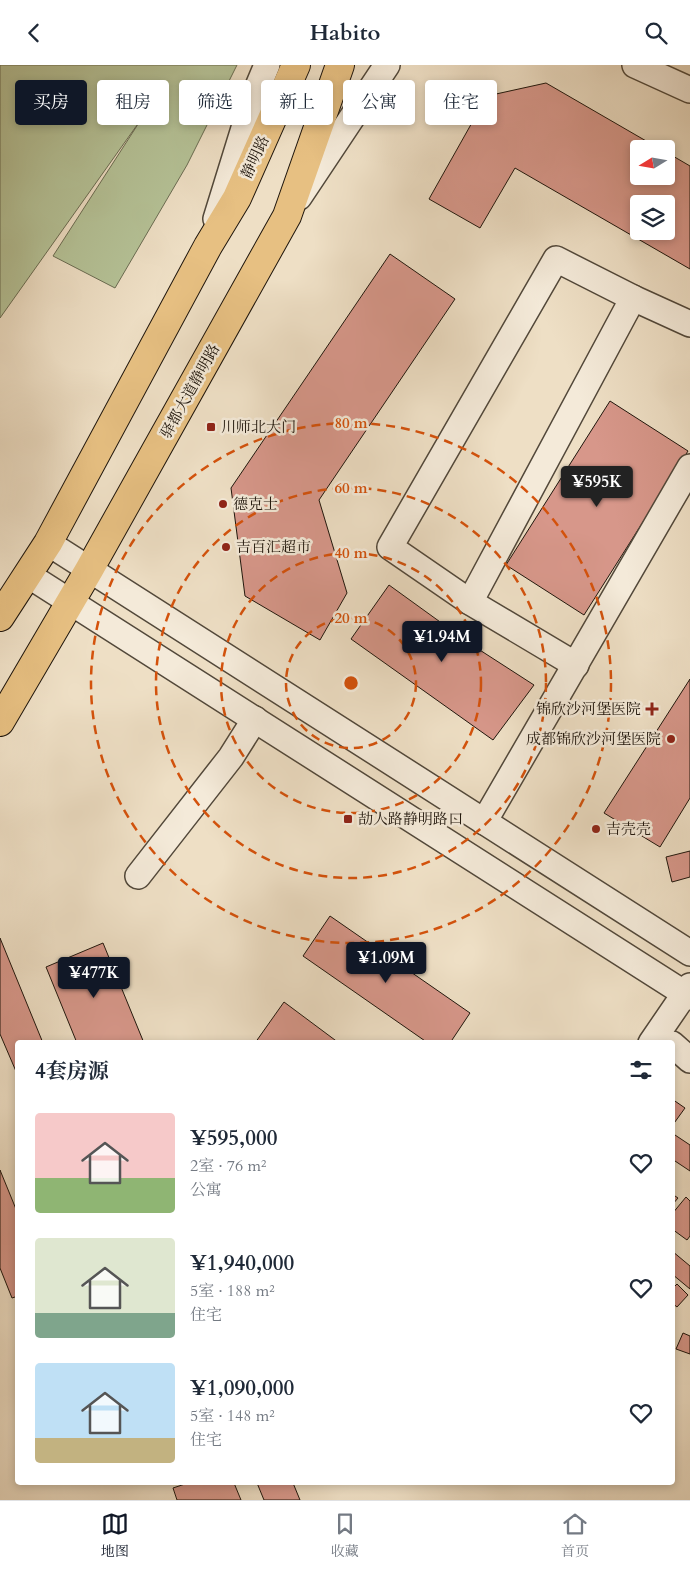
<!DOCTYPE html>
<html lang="zh">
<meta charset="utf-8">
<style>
:root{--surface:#fff;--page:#f6f6f7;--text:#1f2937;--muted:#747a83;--line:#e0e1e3;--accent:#111827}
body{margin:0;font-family:Cardo,"Noto Serif SC",serif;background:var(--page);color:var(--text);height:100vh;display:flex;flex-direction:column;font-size:19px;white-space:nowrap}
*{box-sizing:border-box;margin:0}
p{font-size:16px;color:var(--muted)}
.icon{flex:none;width:28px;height:28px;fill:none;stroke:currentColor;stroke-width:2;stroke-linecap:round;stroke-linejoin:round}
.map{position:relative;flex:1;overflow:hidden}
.details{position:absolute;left:15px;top:975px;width:660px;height:445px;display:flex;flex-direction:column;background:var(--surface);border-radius:5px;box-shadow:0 2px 8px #0003}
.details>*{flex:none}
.hud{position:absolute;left:15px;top:15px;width:660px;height:45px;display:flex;gap:10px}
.needle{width:32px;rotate:259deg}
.buttons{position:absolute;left:630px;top:75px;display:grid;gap:10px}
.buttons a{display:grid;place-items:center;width:45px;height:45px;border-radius:5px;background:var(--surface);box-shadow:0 2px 8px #0003;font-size:25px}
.price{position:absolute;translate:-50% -42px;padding:0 11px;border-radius:5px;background:var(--accent);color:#fff;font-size:16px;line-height:32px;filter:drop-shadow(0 1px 2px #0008)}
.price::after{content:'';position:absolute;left:50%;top:30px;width:15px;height:11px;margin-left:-8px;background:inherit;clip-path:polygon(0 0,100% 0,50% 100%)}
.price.active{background:#222;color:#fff}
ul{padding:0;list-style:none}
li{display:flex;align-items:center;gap:15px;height:125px;padding:0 20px}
li span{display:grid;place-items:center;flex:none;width:140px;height:100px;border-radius:5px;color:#555}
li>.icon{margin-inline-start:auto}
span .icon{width:60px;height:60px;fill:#fffc;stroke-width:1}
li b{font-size:21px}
h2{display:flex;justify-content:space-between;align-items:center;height:60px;padding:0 20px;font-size:21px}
.pill{padding:0 18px;border-radius:5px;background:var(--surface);box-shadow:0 2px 8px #0003;font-size:18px;line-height:45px}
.pill.active{background:var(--accent);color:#fff}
header{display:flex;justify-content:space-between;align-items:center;height:65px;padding:0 20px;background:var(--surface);font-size:22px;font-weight:700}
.dock{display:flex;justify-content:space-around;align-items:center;height:70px;border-top:1px solid var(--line);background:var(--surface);font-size:14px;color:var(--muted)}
.dock a{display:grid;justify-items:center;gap:2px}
.dock .active{color:var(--accent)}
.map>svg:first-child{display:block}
.green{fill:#b5c297;stroke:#6a6c52}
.building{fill:#d7978a;stroke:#1e150c;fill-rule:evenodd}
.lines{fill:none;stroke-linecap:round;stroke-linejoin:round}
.minor-casing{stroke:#52483a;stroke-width:28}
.major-casing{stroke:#1e150c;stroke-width:30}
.minor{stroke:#f4ead9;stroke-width:25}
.major{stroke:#e7c082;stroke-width:28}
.ring{fill:none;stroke:#d4520c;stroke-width:2.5;stroke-dasharray:9 6}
.poi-dot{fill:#8f2418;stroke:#f4ead9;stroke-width:2}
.labels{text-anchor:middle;stroke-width:5;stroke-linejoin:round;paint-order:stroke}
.street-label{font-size:15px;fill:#1e150c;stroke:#f4ead9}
.poi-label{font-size:15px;fill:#1e150c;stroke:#f4ead9;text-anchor:start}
.centre{fill:#d4520c;stroke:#f4ead9;stroke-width:2.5}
.ring-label{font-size:15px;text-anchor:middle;font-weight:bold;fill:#d4520c;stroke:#f4ead9;stroke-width:5;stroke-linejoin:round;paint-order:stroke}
</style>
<header><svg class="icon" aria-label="back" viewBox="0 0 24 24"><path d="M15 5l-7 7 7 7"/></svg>Habito<svg class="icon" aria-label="search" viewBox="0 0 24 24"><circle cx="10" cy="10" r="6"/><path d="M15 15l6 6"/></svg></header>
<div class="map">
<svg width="690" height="1435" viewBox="0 0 690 1435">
<rect width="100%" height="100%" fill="#eedfc5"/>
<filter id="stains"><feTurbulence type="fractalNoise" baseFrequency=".004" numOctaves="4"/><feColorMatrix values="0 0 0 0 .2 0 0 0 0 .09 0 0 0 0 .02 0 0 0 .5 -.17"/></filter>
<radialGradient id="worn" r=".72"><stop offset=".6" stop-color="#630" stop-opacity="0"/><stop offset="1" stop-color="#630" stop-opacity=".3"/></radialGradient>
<polygon class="green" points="0,0 237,0 187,100 115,223 53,191 142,53 0,253"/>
<g class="building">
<path d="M546,18L660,84H639V111H666V87L690,101V204L515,103L480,163L429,134L487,31ZM639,139H666V166H639Z"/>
<polygon points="390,189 455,234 319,435 347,528 320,575 245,531 231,423"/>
<polygon points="610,336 688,386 584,550 506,500"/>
<polygon points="389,520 472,580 534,620 493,675 351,574"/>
<polygon points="690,614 690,733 660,782 604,748"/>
<polygon points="690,786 690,812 672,817 666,792"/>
<polygon points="330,851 470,948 450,978 428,978 303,891"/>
<polygon points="0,873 43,978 18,978 18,1011 0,969"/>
<polygon points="103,878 144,978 77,978 46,902"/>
<polygon points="284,937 339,978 255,978"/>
<polygon points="672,1034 685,1043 672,1061"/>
<polygon points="672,1068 690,1080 690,1106 672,1094"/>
<polygon points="0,1105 18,1149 18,1231 12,1233 0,1203"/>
<polygon points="672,1129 678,1133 672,1140"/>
<polygon points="686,1132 690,1136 690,1171 687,1175 672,1164 672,1149"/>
<polygon points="672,1186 690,1201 690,1224 672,1209"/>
<polygon points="677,1219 688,1230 677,1242 672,1238 672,1224"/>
<polygon points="683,1268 690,1271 690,1289 676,1284"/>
<polygon points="188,1418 234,1418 241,1435 177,1435 173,1423"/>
<polygon points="257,1418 293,1418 300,1435 264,1435"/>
</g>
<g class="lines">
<g class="minor-casing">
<g id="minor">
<polyline points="635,0 690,25"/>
<polyline points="299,132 387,0"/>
<polyline points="216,154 254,31 267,0"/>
<polyline points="48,478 690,888"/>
<polyline points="28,510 690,932"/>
<polyline points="470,537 390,482 556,194 633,233"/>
<polyline points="576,600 470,537 633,233 690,259"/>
<polyline points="484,757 690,402"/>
<polyline points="138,811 231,692 255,654"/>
<polyline points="651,978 690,921"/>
<polyline points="672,979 690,995"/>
</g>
</g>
<g class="major-casing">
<g id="major">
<polyline points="0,552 48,478 208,181 237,133 296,0"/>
<polyline points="0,657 89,505 287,151 340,0"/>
</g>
</g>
<use href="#minor" class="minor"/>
<use href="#major" class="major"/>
</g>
<g class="ring">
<circle cx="351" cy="618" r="65"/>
<circle cx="351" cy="618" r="130"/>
<circle cx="351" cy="618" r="195"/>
<circle cx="351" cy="618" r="260"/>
</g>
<g class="poi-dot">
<rect x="206" y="357" width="10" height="10" rx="2.5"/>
<circle cx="223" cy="439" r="5"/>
<circle cx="226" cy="482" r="5"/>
<path d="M649.5 636.5h5v5h5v5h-5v5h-5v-5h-5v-5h5z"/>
<circle cx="671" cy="674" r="5"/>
<rect x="343" y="749" width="10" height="10" rx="2.5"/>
<circle cx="596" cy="764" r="5"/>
</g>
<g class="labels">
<g class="street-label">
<text transform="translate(255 92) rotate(-65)" y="5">静明路</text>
<text transform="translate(190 326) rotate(-61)" y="5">驿都大道静明路</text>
</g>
<g class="poi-label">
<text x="221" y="367">川师北大门</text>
<text x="233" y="444">德克士</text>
<text x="236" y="487">吉百汇超市</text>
<text x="641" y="649" text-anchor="end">锦欣沙河堡医院</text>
<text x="661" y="679" text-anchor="end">成都锦欣沙河堡医院</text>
<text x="358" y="759">劼人路静明路口</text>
<text x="606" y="769">吉壳壳</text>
</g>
</g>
<circle cx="351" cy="618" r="8" class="centre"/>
<g class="ring-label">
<text x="351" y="363">80 m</text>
<text x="351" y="428">60 m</text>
<text x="351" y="493">40 m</text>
<text x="351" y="558">20 m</text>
</g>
<rect width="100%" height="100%" filter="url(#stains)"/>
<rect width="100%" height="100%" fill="url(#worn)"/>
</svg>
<div class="buttons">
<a><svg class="needle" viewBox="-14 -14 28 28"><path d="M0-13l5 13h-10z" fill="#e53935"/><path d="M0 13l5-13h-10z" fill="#747a83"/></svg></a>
<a><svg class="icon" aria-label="layers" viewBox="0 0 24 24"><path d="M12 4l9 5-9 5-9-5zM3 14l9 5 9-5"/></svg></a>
</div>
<b class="price active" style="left:597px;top:443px">¥595K</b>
<b class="price" style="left:442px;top:598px">¥1.94M</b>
<b class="price" style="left:386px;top:919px">¥1.09M</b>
<b class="price" style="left:94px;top:934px">¥477K</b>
<div class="hud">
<a class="pill active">买房</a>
<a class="pill">租房</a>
<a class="pill">筛选</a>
<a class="pill">新上</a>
<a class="pill">公寓</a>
<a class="pill">住宅</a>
</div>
<section class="details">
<h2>4套房源<svg class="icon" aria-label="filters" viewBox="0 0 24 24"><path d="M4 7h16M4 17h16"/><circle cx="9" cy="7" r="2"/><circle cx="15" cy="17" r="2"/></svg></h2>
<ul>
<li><span style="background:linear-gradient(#f6c9c9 65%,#8fb573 0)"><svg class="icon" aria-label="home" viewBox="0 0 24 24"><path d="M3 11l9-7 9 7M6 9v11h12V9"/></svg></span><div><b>¥595,000</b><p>2室 · 76 m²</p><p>公寓</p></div><svg class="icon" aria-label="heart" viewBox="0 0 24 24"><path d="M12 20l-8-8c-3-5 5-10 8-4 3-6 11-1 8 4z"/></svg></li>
<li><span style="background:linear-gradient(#dfe7d0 75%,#7fa58c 0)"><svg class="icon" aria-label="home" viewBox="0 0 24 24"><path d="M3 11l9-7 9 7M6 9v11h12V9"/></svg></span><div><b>¥1,940,000</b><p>5室 · 188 m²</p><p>住宅</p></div><svg class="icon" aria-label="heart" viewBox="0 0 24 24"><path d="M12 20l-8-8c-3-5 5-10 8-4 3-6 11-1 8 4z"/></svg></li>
<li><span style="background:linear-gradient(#bfe0f5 75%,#c2b280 0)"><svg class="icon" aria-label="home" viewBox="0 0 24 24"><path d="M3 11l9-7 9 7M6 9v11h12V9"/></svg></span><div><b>¥1,090,000</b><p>5室 · 148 m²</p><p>住宅</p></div><svg class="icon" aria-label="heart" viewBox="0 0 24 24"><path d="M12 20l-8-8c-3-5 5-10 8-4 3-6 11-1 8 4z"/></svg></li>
</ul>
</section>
</div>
<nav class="dock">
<a class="active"><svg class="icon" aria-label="map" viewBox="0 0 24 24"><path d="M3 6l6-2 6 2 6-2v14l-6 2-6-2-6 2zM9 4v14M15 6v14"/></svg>地图</a>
<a><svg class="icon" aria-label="saved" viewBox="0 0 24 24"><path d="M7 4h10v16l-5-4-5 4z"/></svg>收藏</a>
<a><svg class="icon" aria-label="home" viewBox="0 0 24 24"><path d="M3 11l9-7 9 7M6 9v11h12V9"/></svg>首页</a>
</nav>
